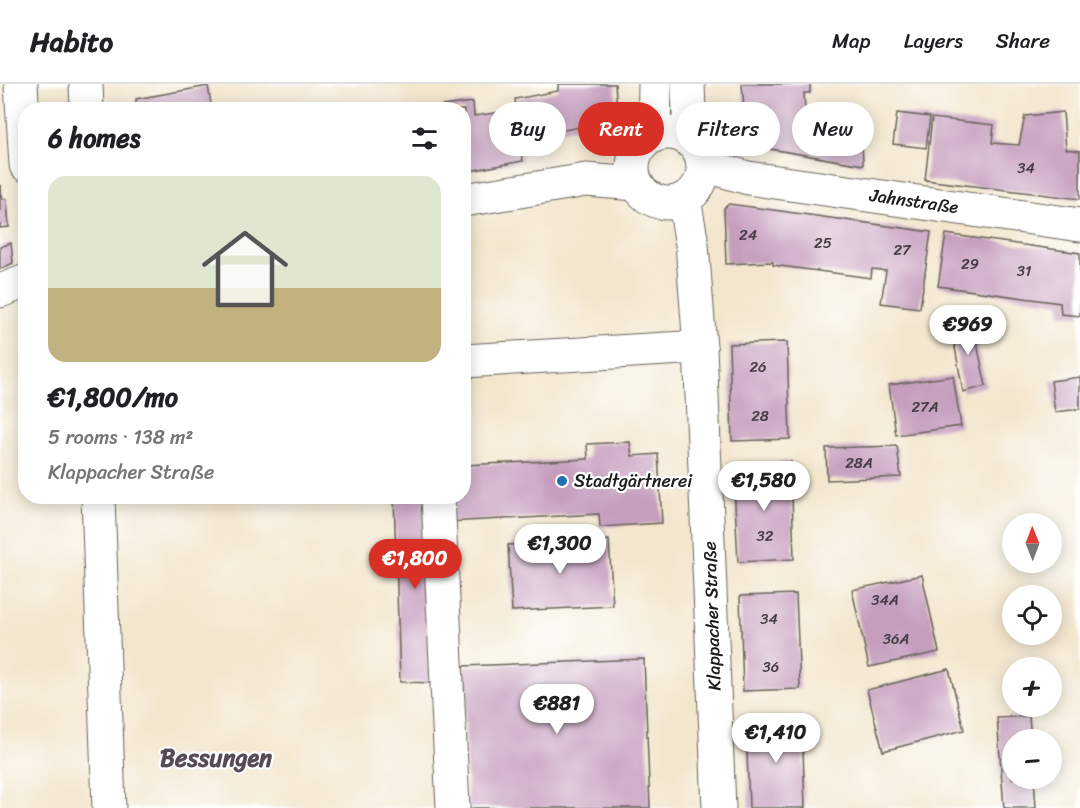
<!DOCTYPE html>
<meta charset="utf-8">
<style>
:root{--surface:#fff;--page:#f2f2f2;--text:#202124;--muted:#757577;--line:#e0e0e0;--accent:#d93025}
body{margin:0;font-family:Sriracha,sans-serif;background:var(--page);color:var(--text);height:100vh;display:flex;flex-direction:column;font-size:22px;white-space:nowrap}
*{box-sizing:border-box;margin:0}
p{font-size:20px;color:var(--muted)}
.icon{flex:none;width:33px;height:33px;fill:none;stroke:currentColor;stroke-width:2;stroke-linecap:round;stroke-linejoin:round}
.map{position:relative;flex:1;overflow:hidden}
.drawer{position:absolute;left:18px;top:18px;width:453px;height:402px;display:flex;flex-direction:column;background:var(--surface);border-radius:24px;box-shadow:0 3px 15px #0003}
.drawer>*{flex:none}
.guide{position:absolute;left:489px;top:18px;width:501px;height:54px;display:flex;gap:12px}
.needle{width:39px;rotate:359deg}
.controls{position:absolute;left:1002px;top:429px;display:grid;gap:12px}
.controls a{display:grid;place-items:center;width:60px;height:60px;border-radius:50%;background:var(--surface);box-shadow:0 3px 15px #0003;font-size:30px}
.price{position:absolute;translate:-50% -51px;padding:0 14px;border-radius:21px;background:#fff;color:#222;font-size:20px;line-height:39px;filter:drop-shadow(0 2px 3px #0008)}
.price::after{content:'';position:absolute;left:50%;top:36px;width:18px;height:14px;margin-left:-9px;background:inherit;clip-path:polygon(0 0,100% 0,50% 100%)}
.price.selected{background:var(--accent);color:#fff}
ul{padding:0;list-style:none}
li{display:grid;align-content:center;gap:12px;height:318px;padding:0 30px}
li span{display:grid;place-items:center;height:186px;border-radius:18px;color:#555}
li>.icon{margin-inline-start:auto}
span .icon{width:108px;height:108px;fill:#fffc;stroke-width:1}
li b{font-size:26px}
h2{display:flex;justify-content:space-between;align-items:center;height:72px;padding:0 30px;font-size:26px}
.chip{padding:0 21px;border-radius:27px;background:var(--surface);box-shadow:0 3px 15px #0003;font-size:21px;line-height:54px}
.chip.selected{background:var(--accent);color:#fff}
header{display:flex;align-items:center;gap:36px;box-sizing:border-box;height:84px;padding:0 30px;background:var(--surface);border-bottom:2px solid var(--line)}
header strong{font-size:28px}
nav{display:flex;gap:33px;margin-inline-start:auto;font-size:21px}
.map>svg:first-child{display:block}
.building{fill:#c59ebd}
.lines{fill:none;stroke-linecap:round;stroke-linejoin:round}
.minor-casing{stroke:#67635a;stroke-width:35}
.minor{stroke:#fff;stroke-width:33}
.poi-dot{fill:#1f6fb2;stroke:#fff;stroke-width:2}
.labels{text-anchor:middle;stroke-width:4.5;stroke-linejoin:round;paint-order:stroke}
.number-label{font-size:15px;fill:#463c44}
.street-label{font-size:18px;fill:#1c1c1c;stroke:#fff}
.poi-label{font-size:18px;fill:#1c1c1c;stroke:#fff;text-anchor:start}
.district-label{font-size:24px;font-weight:bold;fill:#574a54;stroke:#fff}
</style>
<header>
<strong>Habito</strong>
<nav><a>Map</a><a>Layers</a><a>Share</a></nav>
</header>
<div class="map">
<svg width="1080" height="724" viewBox="0 0 1080 724">
<rect width="100%" height="100%" fill="#fff"/>
<filter id="ink" filterUnits="userSpaceOnUse"><feTurbulence type="fractalNoise" baseFrequency=".0167" numOctaves="2"/><feDisplacementMap in="SourceGraphic" scale="12" xChannelSelector="R" yChannelSelector="G"/><feConvolveMatrix kernelMatrix="1 2 1 2 8 2 1 2 1" color-interpolation-filters="sRGB"/></filter>
<filter id="wash" filterUnits="userSpaceOnUse"><feTurbulence type="fractalNoise" baseFrequency=".008" numOctaves="4" result="noise"/><feDisplacementMap in="SourceGraphic" scale="24" xChannelSelector="R" yChannelSelector="G"/><feGaussianBlur stdDeviation="1.35" result="paint"/><feColorMatrix in="noise" values="0 0 0 0 0 0 0 0 0 0 0 0 0 0 0 0 0 1.4 0 .05"/><feComposite in="paint" operator="in"/></filter>
<g filter="url(#wash)">
<rect width="100%" height="100%" fill="#f3e6cd"/>
<g id="blocks">
<g class="building">
<polygon points="558,0 615,0 617,23 602,25 603,39 519,54 523,77 464,88 464,26 443,26 442,22 473,18 474,32 516,26 515,15 558,7"/>
<polygon points="742,0 810,0 810,9 804,9 806,46 862,55 863,81 747,61"/>
<polygon points="208,2 212,26 188,26 188,22 169,26 136,26 136,15"/>
<polygon points="1063,28 1066,65 1080,67 1080,115 925,96 932,34 994,41 992,59 1019,61 1025,32"/>
<polygon points="897,29 930,33 926,64 893,60"/>
<polygon points="0,100 2,115 7,115 9,143 0,144"/>
<polygon points="729,120 931,148 920,224 881,219 886,187 872,185 871,194 773,181 773,178 726,180 724,124"/>
<polygon points="946,150 1080,169 1080,232 1061,230 1060,219 938,202"/>
<polygon points="11,159 13,179 0,185 0,163"/>
<polygon points="972,236 986,302 963,308 951,241"/>
<polygon points="787,258 790,355 732,357 729,260"/>
<polygon points="953,292 961,342 896,351 889,301"/>
<polygon points="1080,293 1080,325 1055,328 1051,297"/>
<polygon points="630,358 632,372 658,370 662,439 600,443 599,430 447,438 446,412 464,412 464,381 588,375 587,360"/>
<polygon points="897,362 901,393 827,396 826,364"/>
<polygon points="791,378 794,475 738,478 733,381"/>
<polygon points="394,412 430,412 437,599 400,598"/>
<polygon points="609,456 613,522 512,527 508,461"/>
<polygon points="922,491 939,568 869,583 852,506"/>
<polygon points="796,510 800,605 743,607 740,512"/>
<polygon points="644,575 650,724 468,724 463,582"/>
<polygon points="949,585 964,646 883,667 867,606"/>
<polygon points="1029,632 1031,656 1012,656 1012,694 1034,694 1036,724 1004,724 997,634"/>
<polygon points="802,636 805,724 749,724 746,638"/>
</g>
</g>
</g>
<g filter="url(#ink)">
<use href="#blocks" fill-opacity="0" stroke="#67635a" stroke-width="1.5"/>
<g class="lines">
<g class="minor-casing">
<g id="minor">
<polyline points="21,0 26,81"/>
<polyline points="86,0 87,26"/>
<polyline points="688,0 690,57"/>
<circle cx="668" cy="84" r="35"/>
<polyline points="654,51 655,0"/>
<polyline points="703,81 748,94 1080,141"/>
<polyline points="684,115 692,160 700,263 719,724"/>
<polyline points="464,116 586,96 637,100"/>
<polyline points="0,207 26,197"/>
<polyline points="464,277 700,263"/>
<polyline points="98,412 109,724"/>
<polyline points="438,412 453,724"/>
</g>
</g>
<use href="#minor" class="minor"/>
</g>
</g>
<circle class="poi-dot" cx="562" cy="397" r="6"/>
<g class="labels">
<g class="number-label">
<text x="1026" y="89">34</text>
<text x="748" y="156">24</text>
<text x="823" y="164">25</text>
<text x="902" y="171">27</text>
<text x="970" y="185">29</text>
<text x="1024" y="192">31</text>
<text x="758" y="288">26</text>
<text x="925" y="328">27A</text>
<text x="760" y="337">28</text>
<text x="859" y="384">28A</text>
<text x="765" y="457">32</text>
<text x="885" y="521">34A</text>
<text x="769" y="540">34</text>
<text x="896" y="560">36A</text>
<text x="771" y="588">36</text>
</g>
<g class="street-label">
<text transform="translate(914 117) rotate(8)" y="6">Jahnstraße</text>
<text transform="translate(712 532) rotate(-92)" y="6">Klappacher Straße</text>
</g>
<g class="poi-label">
<text x="574" y="403">Stadtgärtnerei</text>
</g>
<g class="district-label">
<text x="216" y="682">Bessungen</text>
</g>
</g>
</svg>
<div class="controls">
<a><svg class="needle" viewBox="-14 -14 28 28"><path d="M0-13l5 13h-10z" fill="#e53935"/><path d="M0 13l5-13h-10z" fill="#757577"/></svg></a>
<a><svg class="icon" aria-label="locate" viewBox="0 0 24 24"><circle cx="12" cy="12" r="6"/><path d="M12 2v4M12 18v4M2 12h4M18 12h4"/></svg></a>
<a>+</a>
<a>−</a>
</div>
<b class="price" style="left:968px;top:272px">€969</b>
<b class="price" style="left:764px;top:428px">€1,580</b>
<b class="price" style="left:560px;top:491px">€1,300</b>
<b class="price selected" style="left:415px;top:506px">€1,800</b>
<b class="price" style="left:557px;top:651px">€881</b>
<b class="price" style="left:776px;top:680px">€1,410</b>
<div class="guide">
<a class="chip">Buy</a>
<a class="chip selected">Rent</a>
<a class="chip">Filters</a>
<a class="chip">New</a>
</div>
<section class="drawer">
<h2>6 homes<svg class="icon" aria-label="filters" viewBox="0 0 24 24"><path d="M4 7h16M4 17h16"/><circle cx="9" cy="7" r="2"/><circle cx="15" cy="17" r="2"/></svg></h2>
<ul>
<li><span style="background:linear-gradient(#dfe7d0 60%,#c2b280 0)"><svg class="icon" aria-label="home" viewBox="0 0 24 24"><path d="M3 11l9-7 9 7M6 9v11h12V9"/></svg></span><div><b>€1,800/mo</b><p>5 rooms · 138 m²</p><p>Klappacher Straße</p></div></li>
</ul>
</section>
</div>
